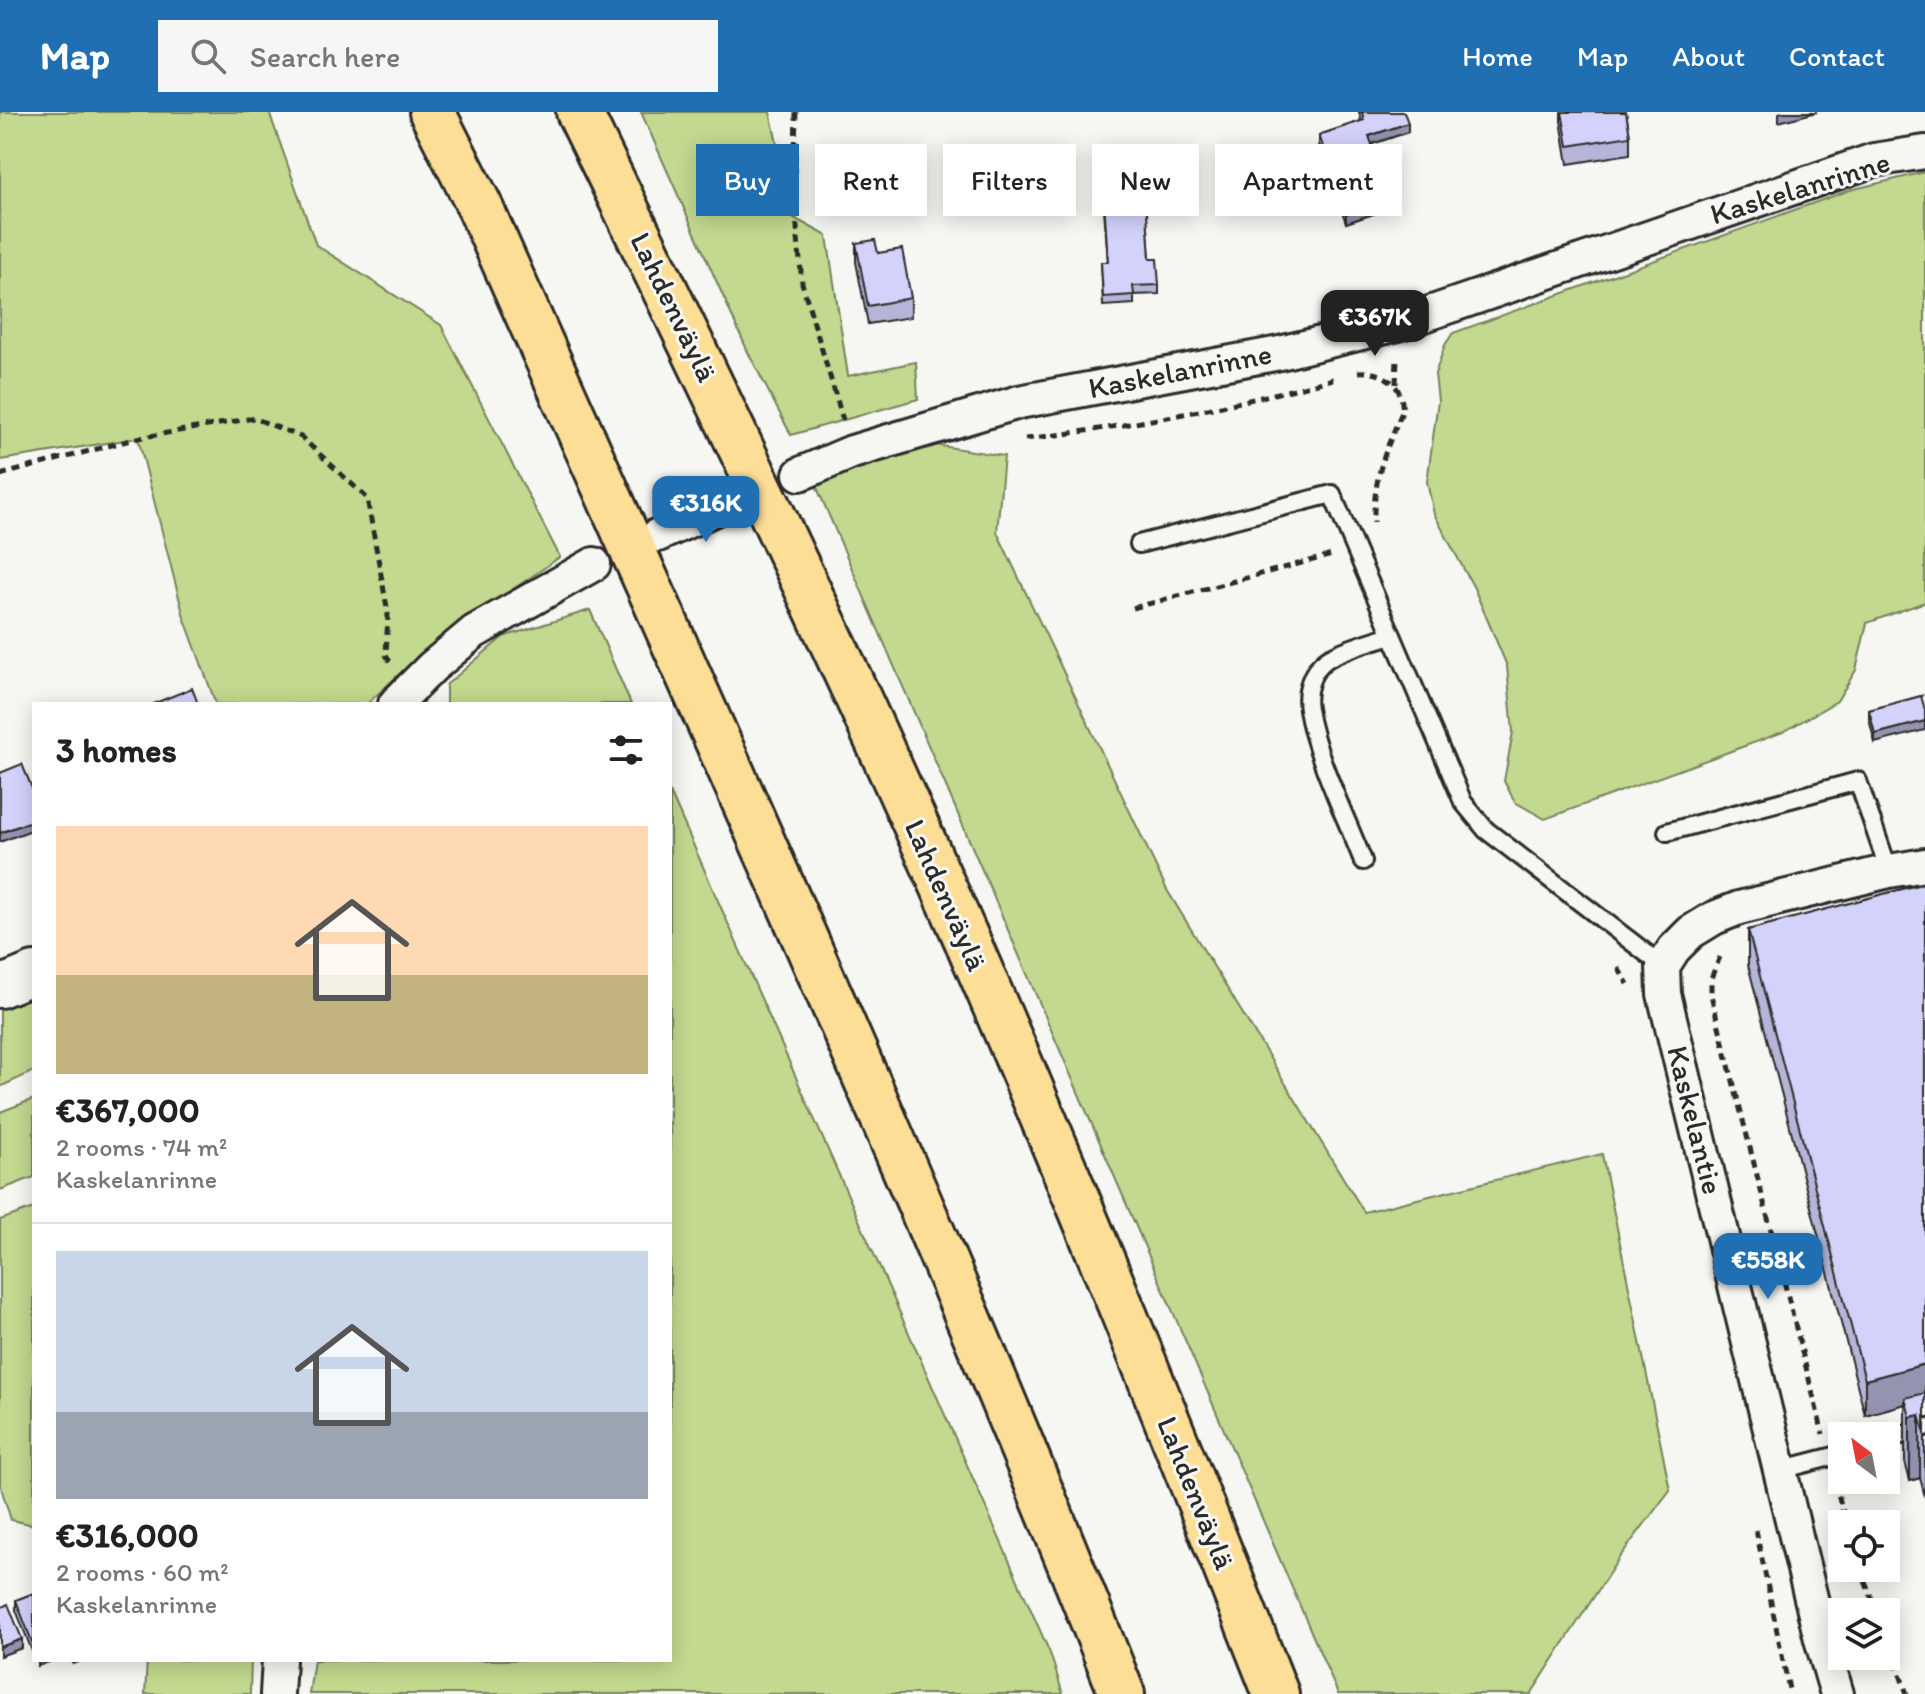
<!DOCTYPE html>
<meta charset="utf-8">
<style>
:root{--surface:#fff;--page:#f6f6f6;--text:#222;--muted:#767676;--line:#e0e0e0;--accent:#1f6fb2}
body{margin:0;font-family:Itim,sans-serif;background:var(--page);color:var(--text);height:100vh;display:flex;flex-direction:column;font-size:30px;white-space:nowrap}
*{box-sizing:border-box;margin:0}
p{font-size:26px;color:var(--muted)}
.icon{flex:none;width:44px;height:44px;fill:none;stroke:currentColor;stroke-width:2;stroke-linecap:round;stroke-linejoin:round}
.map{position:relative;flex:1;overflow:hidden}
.sheet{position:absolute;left:32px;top:590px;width:640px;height:960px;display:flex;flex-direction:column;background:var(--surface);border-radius:0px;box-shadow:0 4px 20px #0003}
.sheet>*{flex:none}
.top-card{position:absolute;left:696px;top:32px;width:760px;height:72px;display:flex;gap:16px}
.needle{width:52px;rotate:328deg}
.fabs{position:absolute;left:1828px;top:1310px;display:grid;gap:16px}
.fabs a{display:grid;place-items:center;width:72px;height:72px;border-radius:0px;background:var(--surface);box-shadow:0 4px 20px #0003;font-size:40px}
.price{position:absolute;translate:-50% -68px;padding:0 18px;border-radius:16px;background:var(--accent);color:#fff;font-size:26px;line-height:52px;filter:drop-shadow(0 2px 4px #0008)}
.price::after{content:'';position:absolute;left:50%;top:48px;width:24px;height:18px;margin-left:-12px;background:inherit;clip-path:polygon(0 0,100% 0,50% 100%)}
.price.active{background:#222;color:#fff}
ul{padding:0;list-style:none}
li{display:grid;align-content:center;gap:16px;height:424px;padding:0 24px}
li+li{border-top:2px solid var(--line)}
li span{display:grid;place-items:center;height:248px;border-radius:0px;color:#555}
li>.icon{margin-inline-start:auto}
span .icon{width:144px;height:144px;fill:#fffc;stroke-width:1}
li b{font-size:34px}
h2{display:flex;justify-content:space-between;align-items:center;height:96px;padding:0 24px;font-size:34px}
.pill{padding:0 28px;border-radius:0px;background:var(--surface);box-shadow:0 4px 20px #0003;font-size:28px;line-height:72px}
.pill.active{background:var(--accent);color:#fff}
header{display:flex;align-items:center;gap:48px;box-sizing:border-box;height:112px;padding:0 40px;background:var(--accent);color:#fff}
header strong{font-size:38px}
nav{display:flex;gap:44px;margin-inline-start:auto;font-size:28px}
.search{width:560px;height:72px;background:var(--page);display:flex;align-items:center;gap:20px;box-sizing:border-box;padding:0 28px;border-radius:0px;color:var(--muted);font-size:30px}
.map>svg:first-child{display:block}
.green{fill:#c2d98f;stroke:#76825d;stroke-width:2}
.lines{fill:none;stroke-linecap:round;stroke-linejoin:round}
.service-casing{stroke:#2b2b2b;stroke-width:22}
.minor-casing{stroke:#2b2b2b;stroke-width:38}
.tertiary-casing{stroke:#2b2b2b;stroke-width:46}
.motorway-casing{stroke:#2b2b2b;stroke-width:50}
.path{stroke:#2b2b2b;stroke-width:5;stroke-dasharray:8 6;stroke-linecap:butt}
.service{stroke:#f6f6f2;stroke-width:16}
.minor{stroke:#f6f6f2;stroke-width:32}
.tertiary{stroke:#f6f6f2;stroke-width:40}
.motorway{stroke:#fdde96;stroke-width:44}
.wall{fill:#b5b5d8;stroke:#2b2b2b;stroke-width:2}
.shaded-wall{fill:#9493b0;stroke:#2b2b2b;stroke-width:2}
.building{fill:#d3d2fb;stroke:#2b2b2b;stroke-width:2}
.labels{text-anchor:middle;stroke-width:6;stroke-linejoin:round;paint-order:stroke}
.street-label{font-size:30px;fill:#2b2b2b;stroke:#f6f6f2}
</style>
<header>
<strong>Map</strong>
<div class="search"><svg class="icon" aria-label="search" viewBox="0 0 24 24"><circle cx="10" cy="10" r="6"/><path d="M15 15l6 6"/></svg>Search here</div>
<nav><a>Home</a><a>Map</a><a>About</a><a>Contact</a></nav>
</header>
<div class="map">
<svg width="1925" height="1582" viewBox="0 0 1925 1582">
<rect width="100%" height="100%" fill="#f6f6f2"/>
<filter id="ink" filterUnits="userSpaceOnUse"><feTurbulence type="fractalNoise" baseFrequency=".0125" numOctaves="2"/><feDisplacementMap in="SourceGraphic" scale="16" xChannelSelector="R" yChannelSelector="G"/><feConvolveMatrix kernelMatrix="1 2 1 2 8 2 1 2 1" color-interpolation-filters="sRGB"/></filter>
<g filter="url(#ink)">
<g class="green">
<polygon points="0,0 269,0 316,133 441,213 560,445 428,536 367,592 216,592 184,505 138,326 0,348"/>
<polygon points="641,0 770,0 794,106 827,124 848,264 916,250 918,287 791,323 748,240"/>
<polygon points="1925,60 1925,490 1867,511 1856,558 1837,589 1783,620 1545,707 1515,690 1504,669 1513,620 1507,554 1474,476 1434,402 1427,370 1438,289 1435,262 1445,233 1453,221 1850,78"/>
<polygon points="929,332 1004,344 997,420 1167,778 1364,1100 1602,1042 1670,1378 1619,1446 1531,1582 1338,1582 815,371"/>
<polygon points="590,498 631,592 446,592 446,573 503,525"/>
<polygon points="670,680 1050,1541 1063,1582 309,1582 314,1548 670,1548"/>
<polygon points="34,881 34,959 0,975 0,895"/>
<polygon points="34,987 34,1065 0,1078 0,1000"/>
<polygon points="34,1096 34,1413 11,1408 0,1372 0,1108"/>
<polygon points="147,1548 251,1548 250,1582 145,1582"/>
</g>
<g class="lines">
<g class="service-casing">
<g id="service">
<polyline points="1139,432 1332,382 1463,690 1486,718 1663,854"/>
<polyline points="1667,720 1858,669 1889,759"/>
<path d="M1363,749C1346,705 1315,643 1308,597C1305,579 1311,558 1327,547C1345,536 1371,530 1391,523"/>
<polyline points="1886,1328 1925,1315"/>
<polyline points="1780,1358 1842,1342"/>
</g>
</g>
<g class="minor-casing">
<g id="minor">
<polyline points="800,362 852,340 1019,290 1280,241 1398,212 1874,48 1925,40"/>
<polyline points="658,423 730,390"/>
<polyline points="395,592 432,555 474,520 594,452"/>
<polyline points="277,1582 279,1548"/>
<polyline points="1837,1582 1821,1527 1664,882 1663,854 1674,837 1691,820 1714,806 1739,796 1889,759 1925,753"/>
</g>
</g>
<g class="tertiary-casing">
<polyline id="tertiary" points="0,875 34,861"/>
</g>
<g class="motorway-casing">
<g id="motorway">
<path d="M432,0L480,95C699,589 924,1080 1122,1582"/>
<path d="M579,0C712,274 844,548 966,826C1075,1076 1176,1329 1276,1582"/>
</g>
</g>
<g class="path">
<polyline points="796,0 794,81 802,171 843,308"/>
<path d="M1358,260C1383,258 1405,273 1402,300C1385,339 1373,367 1374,410"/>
<polyline points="1396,272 1397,246"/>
<path d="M1025,327C1129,315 1232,294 1333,267"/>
<polyline points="0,363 138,326 254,306 301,325 367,386 388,501 386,543 390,549"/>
<polyline points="1133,496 1332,443"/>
<polyline points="1720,845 1711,866 1711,883 1823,1322"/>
<polyline points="1618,856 1628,872"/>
<polyline points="1835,1370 1846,1412"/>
<polyline points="1756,1418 1790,1582"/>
<polyline points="1860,1456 1877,1500"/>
<polyline points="1886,1523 1907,1582"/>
</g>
<use href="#service" class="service"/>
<use href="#minor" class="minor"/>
<use href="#tertiary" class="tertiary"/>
<use href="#motorway" class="motorway"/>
</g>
<g class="wall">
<polygon points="1359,0 1404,0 1408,20 1372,32 1391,96 1346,111 1319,32 1319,23 1361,9"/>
<polygon points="1561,0 1626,0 1630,24 1630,42 1568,52 1561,9"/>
<polygon points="1095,63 1153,84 1153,94 1146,94 1150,147 1159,173 1159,182 1134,183 1134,192 1103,194 1101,150 1108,150 1104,97 1097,98"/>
<polygon points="856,131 878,141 911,186 911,205 868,212 856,150"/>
<polygon points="1921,584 1875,631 1869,607 1869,598"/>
<polygon points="1925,771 1925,1385 1920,1366 1910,1369 1905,1350 1905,1292 1865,1303 1748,853 1748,818"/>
<polygon points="34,1481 34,1544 16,1498 16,1488"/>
</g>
<g class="shaded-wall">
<polygon points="1783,0 1817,0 1779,10 1779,1"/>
<polygon points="1408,11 1408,20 1369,33 1369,24"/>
<polygon points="1391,87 1391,96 1346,111 1346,102"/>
<polygon points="1925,609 1925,618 1875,631 1875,622"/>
<polygon points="34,708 34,717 0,730 0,721"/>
<polygon points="1925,1252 1925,1287 1905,1286 1905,1292 1865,1303 1865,1268"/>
<polygon points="1920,1303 1920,1366 1910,1369 1910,1305"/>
<polygon points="22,1527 22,1536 0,1544 0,1535"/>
<polygon points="38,1548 54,1548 38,1554"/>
<polygon points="73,1548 84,1548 73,1552"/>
</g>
<g class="building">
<polygon points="1362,0 1404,0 1408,11 1369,24 1391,87 1346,102 1319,23 1364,8"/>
<polygon points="1562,0 1626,0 1630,24 1568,34"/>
<polygon points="1151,58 1153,84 1146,85 1150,147 1157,147 1159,173 1133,174 1134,183 1103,185 1101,150 1108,150 1104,88 1097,89 1095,63"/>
<polygon points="875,128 878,141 902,137 911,186 868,194 856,131"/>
<polygon points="192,576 198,592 153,592"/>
<polygon points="1921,584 1925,598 1925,609 1875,622 1869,598"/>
<polygon points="22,652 34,681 34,708 0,721 0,661"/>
<polygon points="1925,771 1925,1252 1865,1268 1748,818"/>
<polygon points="1925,1281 1925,1321 1920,1303 1910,1305 1905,1286"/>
<polygon points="34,1481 34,1535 16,1488"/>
<polygon points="8,1492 22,1527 0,1535 0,1496"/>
</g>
</g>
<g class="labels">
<g class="street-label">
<text transform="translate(1800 76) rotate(-17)" y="10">Kaskelanrinne</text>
<text transform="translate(674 195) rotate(64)" y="10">Lahdenväylä</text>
<text transform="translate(1180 259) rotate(-11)" y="10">Kaskelanrinne</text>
<text transform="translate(946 783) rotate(66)" y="10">Lahdenväylä</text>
<text transform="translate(1695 1008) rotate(76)" y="10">Kaskelantie</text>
<text transform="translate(1196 1381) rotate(68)" y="10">Lahdenväylä</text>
</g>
</g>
</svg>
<div class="fabs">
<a><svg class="needle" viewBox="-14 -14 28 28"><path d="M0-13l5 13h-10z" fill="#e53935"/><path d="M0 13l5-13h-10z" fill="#767676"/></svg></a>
<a><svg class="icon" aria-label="locate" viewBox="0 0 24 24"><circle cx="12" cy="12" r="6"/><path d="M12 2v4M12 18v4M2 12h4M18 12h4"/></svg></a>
<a><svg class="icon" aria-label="layers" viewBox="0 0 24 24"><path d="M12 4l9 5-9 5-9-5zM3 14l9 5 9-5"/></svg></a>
</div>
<b class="price active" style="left:1375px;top:246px">€367K</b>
<b class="price" style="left:706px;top:432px">€316K</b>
<b class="price" style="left:1768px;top:1189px">€558K</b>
<div class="top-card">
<a class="pill active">Buy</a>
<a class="pill">Rent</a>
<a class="pill">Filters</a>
<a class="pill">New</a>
<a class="pill">Apartment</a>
</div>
<section class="sheet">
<h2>3 homes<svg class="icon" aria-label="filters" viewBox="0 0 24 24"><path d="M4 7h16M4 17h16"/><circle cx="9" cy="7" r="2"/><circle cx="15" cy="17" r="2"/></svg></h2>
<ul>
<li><span style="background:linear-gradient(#ffd9b3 60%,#c2b280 0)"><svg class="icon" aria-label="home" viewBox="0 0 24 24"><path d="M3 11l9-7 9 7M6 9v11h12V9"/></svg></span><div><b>€367,000</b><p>2 rooms · 74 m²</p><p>Kaskelanrinne</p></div></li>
<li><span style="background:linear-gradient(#c9d6e8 65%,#9aa5b1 0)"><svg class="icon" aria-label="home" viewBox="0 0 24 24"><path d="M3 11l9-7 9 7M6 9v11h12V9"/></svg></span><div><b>€316,000</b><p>2 rooms · 60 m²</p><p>Kaskelanrinne</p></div></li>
</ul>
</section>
</div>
